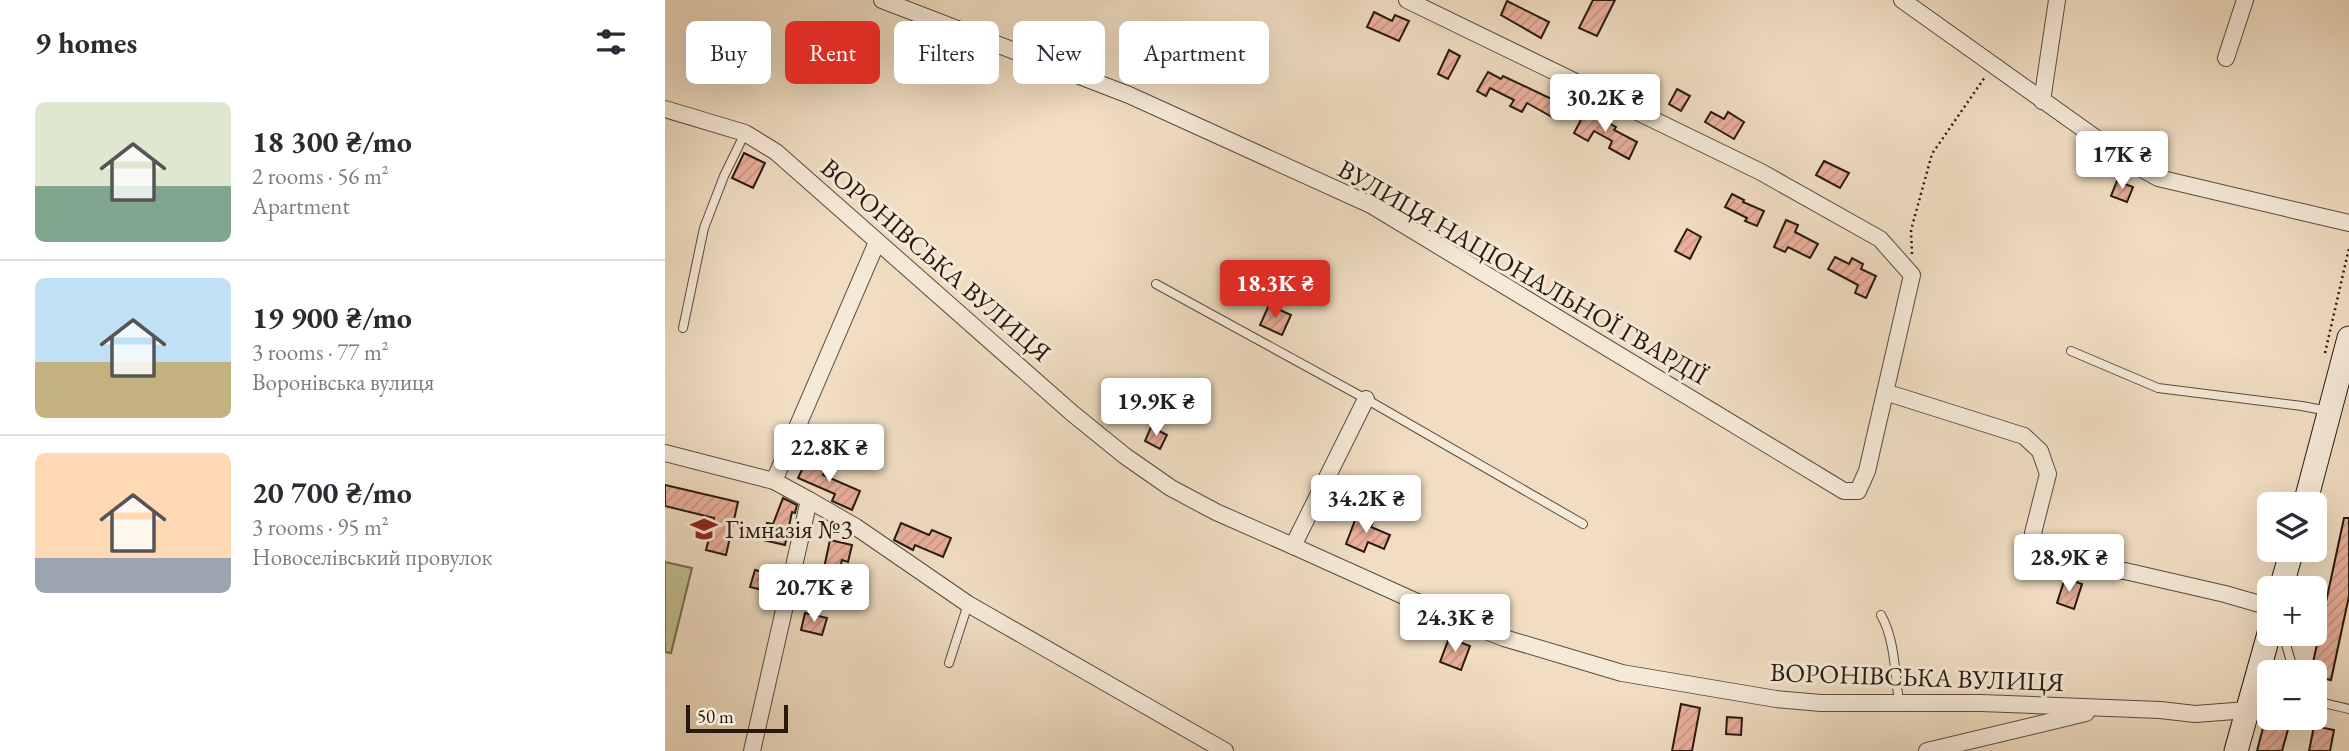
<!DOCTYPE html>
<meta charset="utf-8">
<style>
:root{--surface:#fff;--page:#f2f2f3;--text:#2b2b33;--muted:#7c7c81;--line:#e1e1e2;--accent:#d93025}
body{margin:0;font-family:"EB Garamond",serif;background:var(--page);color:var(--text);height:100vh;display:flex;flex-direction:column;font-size:26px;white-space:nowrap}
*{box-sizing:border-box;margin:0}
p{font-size:23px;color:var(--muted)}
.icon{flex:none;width:38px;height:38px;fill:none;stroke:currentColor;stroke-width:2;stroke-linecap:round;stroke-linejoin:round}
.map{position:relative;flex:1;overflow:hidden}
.panel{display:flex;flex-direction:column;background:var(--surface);width:665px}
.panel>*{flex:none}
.top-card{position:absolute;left:21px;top:21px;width:665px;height:63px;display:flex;gap:14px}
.controls{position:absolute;left:1592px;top:492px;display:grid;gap:14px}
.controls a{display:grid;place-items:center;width:70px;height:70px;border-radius:10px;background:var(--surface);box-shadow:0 7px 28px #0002;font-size:35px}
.scale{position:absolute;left:21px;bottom:18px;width:102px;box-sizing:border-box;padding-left:7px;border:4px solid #281a11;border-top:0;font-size:19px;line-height:24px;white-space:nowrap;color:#281a11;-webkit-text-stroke:5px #f5e9d7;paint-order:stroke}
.price{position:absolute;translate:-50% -60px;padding:0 16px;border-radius:7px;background:#fff;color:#222;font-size:23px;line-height:46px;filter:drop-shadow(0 2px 4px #0008)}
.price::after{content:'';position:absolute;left:50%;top:42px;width:21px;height:16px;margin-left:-10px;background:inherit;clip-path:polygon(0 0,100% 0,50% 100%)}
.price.current{background:var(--accent);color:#fff}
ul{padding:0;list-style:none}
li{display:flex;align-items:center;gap:21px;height:175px;padding:0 35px}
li+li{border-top:2px solid var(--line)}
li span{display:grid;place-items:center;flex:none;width:196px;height:140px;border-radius:10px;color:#555}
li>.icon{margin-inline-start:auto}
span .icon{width:84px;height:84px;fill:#fffc;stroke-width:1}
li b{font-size:30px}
h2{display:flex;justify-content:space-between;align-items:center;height:84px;padding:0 35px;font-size:30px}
.pill{padding:0 24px;border-radius:10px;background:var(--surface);box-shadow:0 7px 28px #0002;font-size:24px;line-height:63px}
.pill.current{background:var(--accent);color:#fff}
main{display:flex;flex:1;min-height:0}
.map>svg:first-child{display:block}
.pitch{fill:#c0bf8f;stroke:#746c50;stroke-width:2}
.building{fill:url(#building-hatch);stroke:#281a11;stroke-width:2}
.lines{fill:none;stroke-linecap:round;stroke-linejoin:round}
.lane-casing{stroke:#5a4b3d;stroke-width:10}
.street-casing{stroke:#5a4b3d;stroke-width:18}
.secondary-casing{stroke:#281a11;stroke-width:25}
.path{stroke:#281a11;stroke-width:2.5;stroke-dasharray:2 3.5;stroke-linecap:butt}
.lane{stroke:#f5e9d7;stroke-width:8}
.street{stroke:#f5e9d7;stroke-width:16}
.secondary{stroke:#f5e9d7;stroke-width:23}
.labels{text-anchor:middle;stroke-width:6;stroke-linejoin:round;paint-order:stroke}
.street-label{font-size:26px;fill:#281a11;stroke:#f5e9d7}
.poi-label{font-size:26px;fill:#281a11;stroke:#f5e9d7;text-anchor:start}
</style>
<main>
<section class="panel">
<h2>9 homes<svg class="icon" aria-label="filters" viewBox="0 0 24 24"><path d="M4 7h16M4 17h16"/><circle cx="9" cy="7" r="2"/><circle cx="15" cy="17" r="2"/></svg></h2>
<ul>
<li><span style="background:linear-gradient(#dfe7d0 60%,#7fa58c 0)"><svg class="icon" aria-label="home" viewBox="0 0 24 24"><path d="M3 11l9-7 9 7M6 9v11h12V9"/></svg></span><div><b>18 300 ₴/mo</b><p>2 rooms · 56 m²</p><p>Apartment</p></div></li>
<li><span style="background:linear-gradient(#bfe0f5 60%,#c2b280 0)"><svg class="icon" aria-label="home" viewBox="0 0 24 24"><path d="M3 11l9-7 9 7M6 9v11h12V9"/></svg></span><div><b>19 900 ₴/mo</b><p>3 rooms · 77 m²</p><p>Воронівська вулиця</p></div></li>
<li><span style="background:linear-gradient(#ffd9b3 75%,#9aa5b1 0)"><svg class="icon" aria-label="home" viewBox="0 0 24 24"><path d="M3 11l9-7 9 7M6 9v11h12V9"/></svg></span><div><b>20 700 ₴/mo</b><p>3 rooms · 95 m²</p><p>Новоселівський провулок</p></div></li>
</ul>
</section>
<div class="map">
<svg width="1684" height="751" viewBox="0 0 1684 751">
<defs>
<pattern id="building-hatch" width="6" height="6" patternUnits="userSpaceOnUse" patternTransform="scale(1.75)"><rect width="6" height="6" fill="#eab09b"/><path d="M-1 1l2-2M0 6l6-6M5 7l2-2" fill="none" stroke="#c99784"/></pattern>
</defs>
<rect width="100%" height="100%" fill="#f0ddc2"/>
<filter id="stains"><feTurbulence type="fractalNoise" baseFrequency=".00286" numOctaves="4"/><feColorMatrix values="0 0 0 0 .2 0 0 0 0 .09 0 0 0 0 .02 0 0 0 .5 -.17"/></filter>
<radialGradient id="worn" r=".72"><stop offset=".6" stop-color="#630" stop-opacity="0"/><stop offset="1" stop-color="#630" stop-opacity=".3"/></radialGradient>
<polygon class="pitch" points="0,562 27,568 6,653 0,652"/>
<g class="building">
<polygon points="928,0 950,0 932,36 914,28"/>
<polygon points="842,1 884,22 876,38 836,15"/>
<polygon points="709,12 727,21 730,15 744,21 734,41 702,27"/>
<polygon points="784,50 795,56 783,79 773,74"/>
<polygon points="823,72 836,79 838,76 895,103 887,117 862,103 857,112 845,106 849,100 825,88 821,96 812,91"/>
<polygon points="1012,89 1025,96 1016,111 1004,104"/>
<polygon points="921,110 951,127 949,130 972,142 964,159 944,148 947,141 929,131 923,141 909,133"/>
<polygon points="1046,112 1059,119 1063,112 1079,122 1069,139 1040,122"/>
<polygon points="79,153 100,163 88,188 67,178"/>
<polygon points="1159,161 1184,173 1175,188 1151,175"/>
<polygon points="1452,181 1468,187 1462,202 1446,196"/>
<polygon points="1067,194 1079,200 1078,202 1099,211 1092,226 1080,221 1082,218 1060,207"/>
<polygon points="1121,220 1133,225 1130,232 1153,244 1145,258 1123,247 1120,252 1109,247"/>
<polygon points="1022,229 1036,237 1025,259 1010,251"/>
<polygon points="1170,257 1184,264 1187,258 1198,264 1196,269 1211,276 1201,298 1190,293 1193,285 1163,269"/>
<polygon points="604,305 626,315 617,335 595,325"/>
<polygon points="486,427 502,435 495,449 480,441"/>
<polygon points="142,459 162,467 158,475 195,491 187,510 167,501 170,494 133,478"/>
<polygon points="0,485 73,502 61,555 41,550 49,518 0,506"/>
<polygon points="118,498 132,505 130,513 127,512 120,545 98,540 102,523 108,524"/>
<polygon points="692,515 708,522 706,527 725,535 719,549 703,542 699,552 681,544"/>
<polygon points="1679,518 1684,518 1684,596 1666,680 1650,677 1650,672 1646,672"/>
<polygon points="236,523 264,535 267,530 286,538 278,557 250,545 248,550 229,540"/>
<polygon points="165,540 187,545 183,562 177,560 170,589 148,583 152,566 159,568"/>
<polygon points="90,570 111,575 107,592 85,587"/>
<polygon points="1400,578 1417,584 1409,609 1392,603"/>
<polygon points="140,613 162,618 157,635 136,630"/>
<polygon points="784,638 805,646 796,670 775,662"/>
<polygon points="1016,704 1035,708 1027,751 1007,751"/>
<polygon points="1062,717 1077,718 1076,735 1061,734"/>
<polygon points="1600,720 1624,726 1617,751 1592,751"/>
<polygon points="1649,726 1669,730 1665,751 1644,751"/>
</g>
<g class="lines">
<g class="lane-casing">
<g id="lane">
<polyline points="491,284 701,399 918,524"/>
<polyline points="18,328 39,228 59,176 80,133"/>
<polyline points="1406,351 1493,388 1637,406 1663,411"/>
<path d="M1216,615C1230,639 1230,675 1234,702"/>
<polyline points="1618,634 1629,672"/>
<polyline points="284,663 303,604"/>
<polyline points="1650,701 1684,709"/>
</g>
</g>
<g class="street-casing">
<g id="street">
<polyline points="217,0 464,95 706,205 1179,491 1193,491 1202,471 1247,275 1215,239 1096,172 742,0"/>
<polyline points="1237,0 1466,163 1493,178 1684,223"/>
<polyline points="1561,58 1580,0"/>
<polyline points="1377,101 1392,0"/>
<polyline points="0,109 80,133 111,152 407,413 460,456 506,488 551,512 628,546 781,615 839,638 957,673 1111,699 1156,703 1316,703 1495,710 1530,714 1583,710"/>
<polyline points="1220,392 1359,436 1375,451 1383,474 1368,533 1375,556 1405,567 1460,571 1560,594 1605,607"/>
<polyline points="0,453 109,481 144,500 191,527 303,604 560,751"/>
<polyline points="109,481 212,242"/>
<polyline points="628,546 701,399"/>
<polyline points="87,751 144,500"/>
<polyline points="1262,751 1421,713"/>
</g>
</g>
<g class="secondary-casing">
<g id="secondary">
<polyline points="1640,504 1684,338"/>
<polyline points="1616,588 1627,550"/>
<polyline points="1571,751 1605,630"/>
</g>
</g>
<g class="path">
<polyline points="1247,254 1246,230 1267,154 1320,77"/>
<polyline points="1660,353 1684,248"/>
</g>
<use href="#lane" class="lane"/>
<use href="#street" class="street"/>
<use href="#secondary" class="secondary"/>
</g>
<defs>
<g id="school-bare" transform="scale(2.1)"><path d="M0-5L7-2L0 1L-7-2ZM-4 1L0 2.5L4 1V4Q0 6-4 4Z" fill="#8f2418" stroke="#f5e9d7" stroke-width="2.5" paint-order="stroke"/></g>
</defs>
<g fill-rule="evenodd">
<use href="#school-bare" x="39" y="529"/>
</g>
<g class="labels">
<g class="street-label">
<text transform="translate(271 260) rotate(41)" y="9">ВОРОНІВСЬКА ВУЛИЦЯ</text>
<text transform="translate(858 272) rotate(30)" y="9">ВУЛИЦЯ НАЦІОНАЛЬНОЇ ГВАРДІЇ</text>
<text transform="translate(1252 677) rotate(2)" y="9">ВОРОНІВСЬКА ВУЛИЦЯ</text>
</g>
<g class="poi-label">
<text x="60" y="538">Гімназія №3</text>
</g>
</g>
<rect width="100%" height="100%" filter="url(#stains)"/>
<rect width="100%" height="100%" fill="url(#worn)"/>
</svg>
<div class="controls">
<a><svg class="icon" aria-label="layers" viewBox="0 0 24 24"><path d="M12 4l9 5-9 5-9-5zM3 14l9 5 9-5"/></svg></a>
<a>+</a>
<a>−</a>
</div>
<div class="scale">50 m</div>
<b class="price" style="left:940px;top:134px">30.2K ₴</b>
<b class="price" style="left:1457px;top:191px">17K ₴</b>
<b class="price current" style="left:610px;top:320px">18.3K ₴</b>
<b class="price" style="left:491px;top:438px">19.9K ₴</b>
<b class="price" style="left:164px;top:484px">22.8K ₴</b>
<b class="price" style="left:701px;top:535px">34.2K ₴</b>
<b class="price" style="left:1404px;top:594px">28.9K ₴</b>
<b class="price" style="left:149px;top:624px">20.7K ₴</b>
<b class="price" style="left:790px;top:654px">24.3K ₴</b>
<div class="top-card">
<a class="pill">Buy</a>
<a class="pill current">Rent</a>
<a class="pill">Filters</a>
<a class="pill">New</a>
<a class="pill">Apartment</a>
</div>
</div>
</main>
